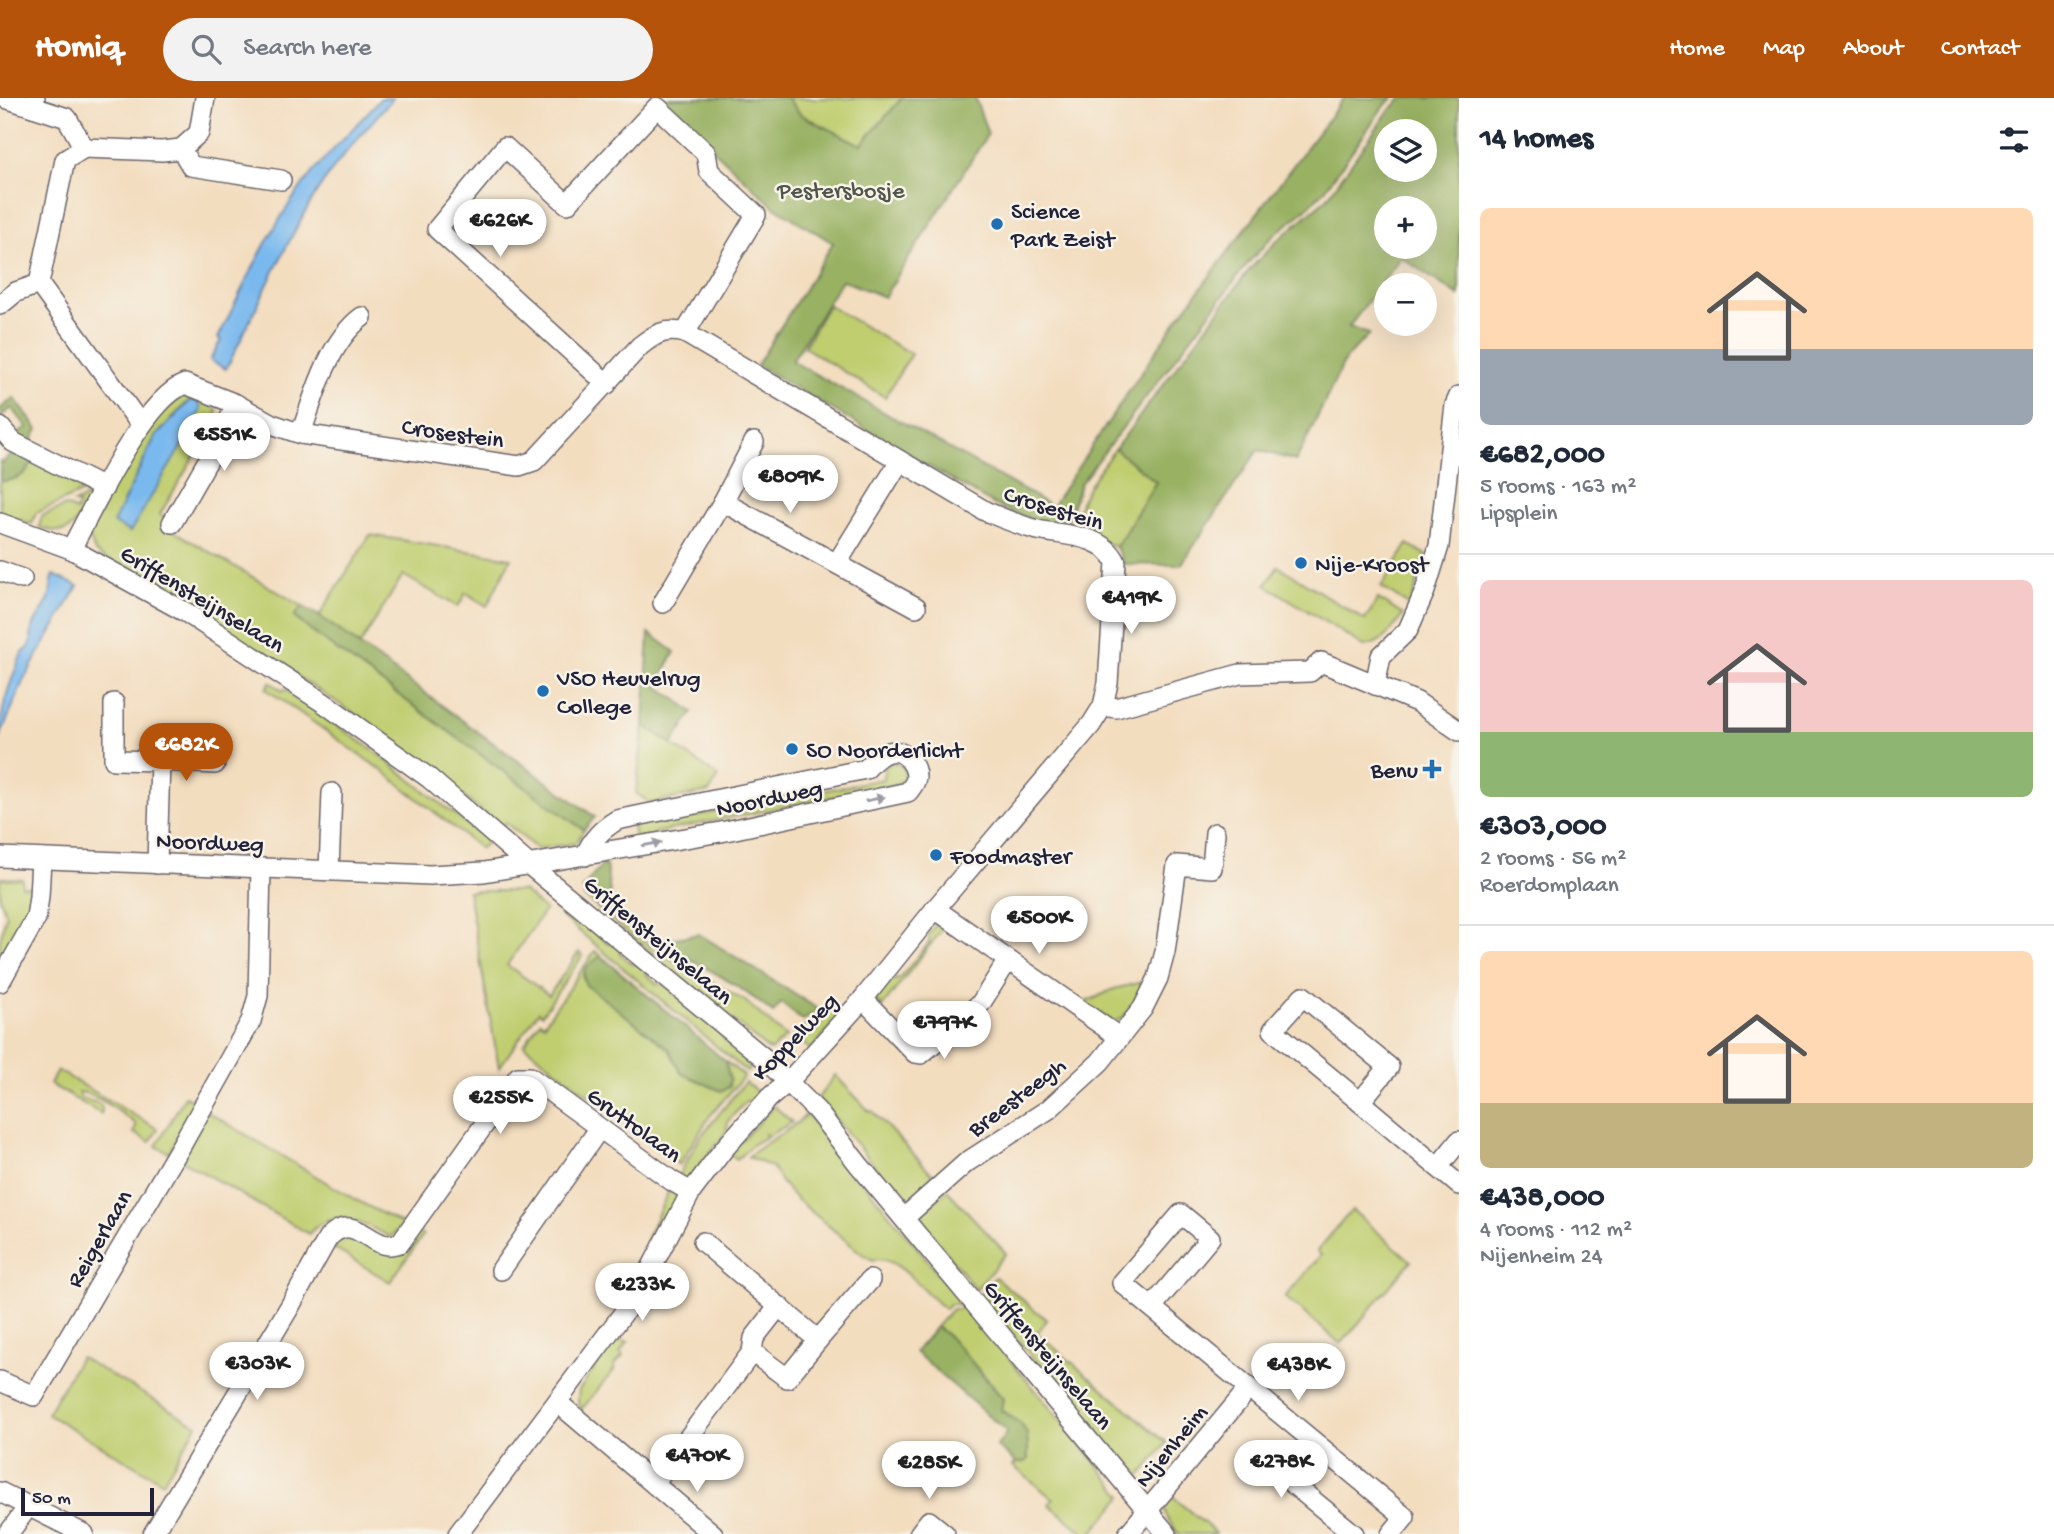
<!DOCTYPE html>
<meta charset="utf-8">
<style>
:root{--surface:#fff;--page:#f2f2f3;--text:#1f2937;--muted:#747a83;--line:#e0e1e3;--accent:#b45309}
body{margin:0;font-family:"Gochi Hand",sans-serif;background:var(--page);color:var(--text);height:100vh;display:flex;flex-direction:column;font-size:26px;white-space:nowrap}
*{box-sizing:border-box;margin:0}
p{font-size:23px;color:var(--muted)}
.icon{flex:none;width:38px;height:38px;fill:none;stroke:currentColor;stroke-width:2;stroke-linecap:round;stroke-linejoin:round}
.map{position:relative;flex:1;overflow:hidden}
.side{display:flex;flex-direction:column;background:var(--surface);width:595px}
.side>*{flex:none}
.tools{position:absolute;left:1374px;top:21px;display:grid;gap:14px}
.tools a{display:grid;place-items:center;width:63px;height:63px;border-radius:50%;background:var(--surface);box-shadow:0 7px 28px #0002;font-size:35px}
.scale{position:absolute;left:21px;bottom:18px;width:133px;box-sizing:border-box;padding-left:7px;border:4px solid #22223b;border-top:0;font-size:19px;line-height:24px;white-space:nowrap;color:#22223b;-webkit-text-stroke:5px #f7f3e8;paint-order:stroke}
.price{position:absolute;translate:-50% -60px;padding:0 16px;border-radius:24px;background:#fff;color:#222;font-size:23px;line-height:46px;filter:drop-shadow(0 2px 4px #0008)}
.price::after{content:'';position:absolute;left:50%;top:42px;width:21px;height:16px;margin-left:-10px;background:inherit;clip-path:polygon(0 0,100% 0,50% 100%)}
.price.selected{background:var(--accent);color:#fff}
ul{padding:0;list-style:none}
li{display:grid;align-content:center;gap:14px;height:371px;padding:0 21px}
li+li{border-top:2px solid var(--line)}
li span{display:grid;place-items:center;height:217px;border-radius:10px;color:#555}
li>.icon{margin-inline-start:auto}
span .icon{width:126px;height:126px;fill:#fffc;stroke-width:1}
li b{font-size:30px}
h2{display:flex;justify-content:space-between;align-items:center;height:84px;padding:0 21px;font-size:30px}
header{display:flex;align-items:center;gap:42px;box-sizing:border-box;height:98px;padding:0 35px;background:var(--accent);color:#fff}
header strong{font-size:33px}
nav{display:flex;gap:38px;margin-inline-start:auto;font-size:24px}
.search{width:490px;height:63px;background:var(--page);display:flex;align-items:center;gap:18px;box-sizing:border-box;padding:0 24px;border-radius:38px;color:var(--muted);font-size:26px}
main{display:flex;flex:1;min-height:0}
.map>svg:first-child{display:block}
.green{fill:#c0ce70;stroke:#717856;stroke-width:2;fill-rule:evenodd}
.forest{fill:#98b162;stroke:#5d6a4e;stroke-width:2;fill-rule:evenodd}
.water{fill:#7ab9ee;stroke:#4e6e94;stroke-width:2}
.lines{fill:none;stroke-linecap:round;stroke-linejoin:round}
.minor-casing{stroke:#6b6369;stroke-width:22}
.minor{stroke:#fff;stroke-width:19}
.oneway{fill:#9c9ca7}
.poi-dot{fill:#1f6fb2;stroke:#f7f3e8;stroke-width:2.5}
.labels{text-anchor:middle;stroke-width:5;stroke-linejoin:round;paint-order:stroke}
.park-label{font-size:24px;fill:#51564b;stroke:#f7f3e8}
.poi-label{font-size:24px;fill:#22223b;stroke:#f7f3e8;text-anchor:start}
.street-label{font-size:24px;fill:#22223b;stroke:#f7f3e8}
</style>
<header>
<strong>Homiq</strong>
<div class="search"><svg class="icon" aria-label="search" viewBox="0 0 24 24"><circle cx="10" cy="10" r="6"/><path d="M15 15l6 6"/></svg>Search here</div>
<nav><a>Home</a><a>Map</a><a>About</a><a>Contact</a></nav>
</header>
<main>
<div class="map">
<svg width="1459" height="1436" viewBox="0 0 1459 1436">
<rect width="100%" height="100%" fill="#f7f3e8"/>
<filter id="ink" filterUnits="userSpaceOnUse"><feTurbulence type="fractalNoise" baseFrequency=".0143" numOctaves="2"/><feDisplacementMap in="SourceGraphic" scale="14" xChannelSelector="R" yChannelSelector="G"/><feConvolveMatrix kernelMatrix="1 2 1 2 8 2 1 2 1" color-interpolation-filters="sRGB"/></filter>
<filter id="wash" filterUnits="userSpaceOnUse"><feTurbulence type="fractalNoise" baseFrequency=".00686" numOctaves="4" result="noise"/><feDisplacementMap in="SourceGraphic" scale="28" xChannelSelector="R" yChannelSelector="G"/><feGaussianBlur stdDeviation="1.57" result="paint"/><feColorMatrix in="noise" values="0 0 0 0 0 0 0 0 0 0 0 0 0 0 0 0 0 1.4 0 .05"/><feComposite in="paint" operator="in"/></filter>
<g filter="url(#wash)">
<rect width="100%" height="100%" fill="#f3ddbf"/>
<g class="green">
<polygon points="787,0 902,0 861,47 801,17"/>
<polygon points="828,207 911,256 885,299 804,249"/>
<path d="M190,295L217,311L216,322L160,416L172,432L302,508L294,519L311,533L584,732L576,745L537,751L506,725L501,729L388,638L253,549L95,454L89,437C113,390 139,318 190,295ZM191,302H195L130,434L114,425L155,339L187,304Z"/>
<path d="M1115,351L1156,384L1116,449L1073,432C1081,393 1091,383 1115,351Z"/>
<path d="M32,357L87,388L83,394L36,415L32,426L0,415V383C16,383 32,375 32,357Z"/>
<path d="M91,397C76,425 74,442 39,429L42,418L66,408L76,413L79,407L74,405Z"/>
<polygon points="370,437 511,460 487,508 466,495 458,509 403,477 360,547 319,518"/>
<polygon points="1408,446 1426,457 1410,508 1381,489"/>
<path d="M1278,468L1365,522L1378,501L1403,517C1393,531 1382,547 1364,548L1266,487Z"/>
<polygon points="270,584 283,593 285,591 377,655 478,735 489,741 481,751 383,673 266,591"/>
<polygon points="644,627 719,679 709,694 650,705 636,695"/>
<path d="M892,664L901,667L905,674L904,681L897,686L654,735L650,740L637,741L634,736L633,728L646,722L653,726L883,681C884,672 884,669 892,664Z"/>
<polygon points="0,780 22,781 22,788 33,789 26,818 0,869 0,842 6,817 0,801"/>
<polygon points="468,793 523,793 545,812 507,867 549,897 579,854 583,857 542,916 538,914 499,970"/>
<polygon points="590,798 655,852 745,903 786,939 770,953 584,799"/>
<path d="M568,807L597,830V836L608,845H615L621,850V856L632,866L639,865L645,870L646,876L657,886H664L720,933C723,946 733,946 742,951C747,954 752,960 756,963L747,974L560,817Z"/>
<polygon points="937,825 944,829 882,909 875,902 891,882 899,881 929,845 929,836"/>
<polygon points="595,853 601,858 585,872 583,880 669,951 682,975 721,993 730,982 725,963 744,978 709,1019 679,1067 524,947 540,923 544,926"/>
<path d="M1138,885L1141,886L1142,890C1134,903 1128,920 1113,924L1084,905L1114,891Z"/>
<polygon points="829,908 839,918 811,952 794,938"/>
<path d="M57,972L158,1031L150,1044L134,1035L136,1029L135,1025C121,1015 94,994 78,994L81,1000L100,1006L102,1011L101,1016L50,986Z"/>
<path d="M835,977L870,1014L872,1013L938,1082C925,1092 914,1106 898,1096L818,1000Z"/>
<polygon points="745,984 760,996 755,1002 746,1003 728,1023 727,1033 687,1083 678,1078 701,1038"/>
<polygon points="185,998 198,1005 169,1055 156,1048"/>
<polygon points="774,1008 792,1024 768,1038 765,1036 766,1039 753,1046 737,1061 729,1055"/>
<path d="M206,1013L356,1102L404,1127L390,1139C366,1126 331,1108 309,1136L180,1061Z"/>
<path d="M807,1016L961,1203L959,1206H950L945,1211C926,1198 898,1155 873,1162L862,1156L793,1098L781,1084L772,1069L748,1059C767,1041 788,1036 807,1016Z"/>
<polygon points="669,1092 679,1097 654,1146 646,1142"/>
<polygon points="947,1092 1006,1155 976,1192 923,1125 924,1113"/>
<polygon points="1352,1112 1411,1163 1341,1246 1285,1199 1321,1157 1317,1153"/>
<polygon points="418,1134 423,1137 390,1184 333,1150 338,1142 353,1137 393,1157 404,1153"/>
<polygon points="995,1179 1047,1222 1037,1235 1167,1345 1136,1383 980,1197"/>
<polygon points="964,1206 1123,1398 1091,1436 1085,1436 1049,1406 1053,1401 1013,1368 1016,1365 1024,1364 1028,1356 1027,1336 1021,1326 1000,1312 998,1295 993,1287 946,1236 936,1229 952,1211 959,1211"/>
<polygon points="618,1237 621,1243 628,1244 620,1255 623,1258 614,1268 615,1271 581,1312 578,1303 579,1292"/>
<polygon points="80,1259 197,1327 163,1384 47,1316"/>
<polygon points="700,1337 714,1349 688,1379 674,1367"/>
<path d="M1170,1397L1216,1435L1215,1436H1179C1168,1423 1159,1413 1170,1397Z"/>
</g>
<g class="forest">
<polygon points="659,0 787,0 801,17 861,47 902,0 975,0 988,36 884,199 842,182 792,263 1052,408 1176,223 1344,0 1393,0 1383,9 1324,93 1303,114 1274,137 1248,165 1080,386 1065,431 1043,426 993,406 757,267 833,145 773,108"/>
<path d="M1402,0H1459V198L1401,159L1349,229L1369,236L1346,260L1296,363L1258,352L1181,467L1124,466L1116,449L1156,384L1115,351L1250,171L1278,142L1327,100L1388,14ZM1386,33H1424V72H1386ZM1386,110H1424V149H1386Z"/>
<polygon points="14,300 38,331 31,345 16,337 27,329 12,310 1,318 0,311"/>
<path d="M19,350L32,357C32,376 16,383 0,383V363L2,365Z"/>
<polygon points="302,508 319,518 595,719 584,732 311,533 294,519"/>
<polygon points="649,535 675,554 656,587 693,614 672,646 644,627"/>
<polygon points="602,767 606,767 612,808 640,832 639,834 590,793 587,795 582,791"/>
<path d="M699,836L818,911L803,923L781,905L773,915C737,885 695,862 652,844Z"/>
<path d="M601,858L725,963L730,982L729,989L721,993L681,975L669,951L586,887C579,874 590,865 601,858Z"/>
<path d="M936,1229C963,1247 980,1278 1003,1300L1001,1312L1021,1326L1027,1336L1028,1361L1024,1364L1016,1365L997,1348L1007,1334L915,1254Z"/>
</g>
<g class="water">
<path d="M381,0H393C366,31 337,62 315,97C281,153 256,213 226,271L210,262L221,242L218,240C244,188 269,131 305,84C328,55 356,28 381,0Z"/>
<polygon points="191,302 199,305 201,311 187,339 130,434 113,425 155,339"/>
<path d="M54,477L78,488L23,583L0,639C0,609 11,583 22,555C36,546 29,542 32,531C36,520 45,511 49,500C52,492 50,485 54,477Z"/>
</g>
</g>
<g filter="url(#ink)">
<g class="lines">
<g class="minor-casing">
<g id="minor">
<polyline points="5,0 33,9 35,0"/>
<polyline points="33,9 67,20 84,50 162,53 181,51 191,68 281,82"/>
<polyline points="84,50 65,62 39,186 141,327"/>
<polyline points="181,51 199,35 205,0"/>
<polyline points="0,207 16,194 39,186"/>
<polyline points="607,286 437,131 505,49 567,106 657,9 706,55 709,73 756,117 685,235"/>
<polyline points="0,329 13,344 104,390"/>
<path d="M301,336C313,300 329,243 362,219"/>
<polyline points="723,404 916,509"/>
<polyline points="0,425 71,451 187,515 324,605 429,680 528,766 764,960 817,1013 859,1067 1167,1436"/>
<polyline points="172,425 223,336 236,306"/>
<path d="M71,451C92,412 145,300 185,286L236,306L272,326L301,336L519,368L534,363L640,248C655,236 665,230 685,235L985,413C1002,420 1020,428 1038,432C1065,438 1103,436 1116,464L1108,585L1103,608L1091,627L935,811L863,901L789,983L769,1000L723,1052L691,1094L637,1197L458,1436"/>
<polyline points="837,465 900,363"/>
<polyline points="0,473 22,481"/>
<polyline points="663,505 723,404 754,344"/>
<polyline points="1375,587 1381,558 1408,532 1425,493 1439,448 1455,307 1459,298"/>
<polyline points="114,605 114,662 160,663 157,766"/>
<polyline points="1103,608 1116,610 1240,576 1310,574 1321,564 1417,604 1459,633"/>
<polyline points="160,663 215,666"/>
<path d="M0,759L430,777L484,774L721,734L908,694C911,690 916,685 916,679C916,666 903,650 889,654C879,656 873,664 866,671L617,722C602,731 592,741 585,758"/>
<polyline points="329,772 332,695"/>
<polyline points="935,811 1119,939"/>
<polyline points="0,884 36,820 39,799 41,761"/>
<polygon points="1303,898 1389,969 1360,1004 1273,932"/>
<polyline points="863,901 915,955 921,956 981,905 1008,862"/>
<polyline points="1360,1004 1459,1087"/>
<polyline points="1438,1069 1459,1043"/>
<polyline points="904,1120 967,1064 1049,1011 1100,964 1143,910 1158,880 1165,854 1177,767 1212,770 1215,735"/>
<polyline points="501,1172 599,1031"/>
<polyline points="1152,1209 1210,1140 1181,1116 1122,1185 1405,1419 1391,1436"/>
<polyline points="818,1242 870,1182"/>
<polyline points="752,1254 754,1240 779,1208"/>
<polyline points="0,1283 34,1298 181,1048 251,923 258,898 261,770"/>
<polyline points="557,1304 713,1436"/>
<polyline points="1322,1351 1293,1386 1354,1436"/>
<polyline points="654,1386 752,1254 787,1280 818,1242 703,1144"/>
<polyline points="0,1394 84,1436"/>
<polyline points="8,1436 28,1409"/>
<path d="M153,1436L289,1210L328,1140C353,1114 367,1146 388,1147C392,1147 396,1146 400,1145L518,979H530L672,1083L691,1094"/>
<polyline points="919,1436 929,1423 945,1436"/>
<polyline points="1128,1436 1249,1290"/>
</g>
</g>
<use href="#minor" class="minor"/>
</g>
<defs><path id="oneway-solid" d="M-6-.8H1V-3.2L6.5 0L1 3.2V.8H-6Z" transform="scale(1.75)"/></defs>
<g class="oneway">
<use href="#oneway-solid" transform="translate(875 701) rotate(-12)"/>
<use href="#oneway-solid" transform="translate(652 746) rotate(-10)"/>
</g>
</g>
<g class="poi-dot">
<circle cx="997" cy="126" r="7"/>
<circle cx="1301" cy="465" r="7"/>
<circle cx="543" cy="593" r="7"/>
<circle cx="792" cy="651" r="7"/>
<path d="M1428.5 660.5h7v7h7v7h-7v7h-7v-7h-7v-7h7z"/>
<circle cx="936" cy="757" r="7"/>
</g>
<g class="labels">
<g class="park-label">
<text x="841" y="99">Pestersbosje</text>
</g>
<g class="poi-label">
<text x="1011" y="120">Science<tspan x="1011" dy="28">Park Zeist</tspan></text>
<text x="1315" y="473">Nije-Kroost</text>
<text x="557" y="587">VSO Heuvelrug<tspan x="557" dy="28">College</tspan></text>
<text x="806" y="659">SO Noorderlicht</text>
<text x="1418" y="679" text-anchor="end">Benu</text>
<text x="950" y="765">Foodmaster</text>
</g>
<g class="street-label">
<text transform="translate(453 334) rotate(8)" y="8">Crosestein</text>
<text transform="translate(1054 409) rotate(17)" y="8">Crosestein</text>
<text transform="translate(203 500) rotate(31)" y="8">Griffensteijnselaan</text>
<text transform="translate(769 699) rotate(-12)" y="8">Noordweg</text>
<text transform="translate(210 743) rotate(2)" y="8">Noordweg</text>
<text transform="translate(659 841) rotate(40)" y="8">Griffensteijnselaan</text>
<text transform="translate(794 938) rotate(-46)" y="8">Koppelweg</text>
<text transform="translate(1016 998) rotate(-37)" y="8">Breesteegh</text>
<text transform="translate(635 1026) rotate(36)" y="8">Gruttolaan</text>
<text transform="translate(98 1140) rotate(-60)" y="8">Reigerlaan</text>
<text transform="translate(1049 1256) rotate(50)" y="8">Griffensteijnselaan</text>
<text transform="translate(1170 1347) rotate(-51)" y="8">Nijenheim</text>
</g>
</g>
</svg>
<div class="tools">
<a><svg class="icon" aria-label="layers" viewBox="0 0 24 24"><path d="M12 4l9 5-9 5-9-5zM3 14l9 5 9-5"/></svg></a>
<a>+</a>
<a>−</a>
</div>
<div class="scale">50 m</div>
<b class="price" style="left:500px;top:161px">€626K</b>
<b class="price" style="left:224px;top:375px">€551K</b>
<b class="price" style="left:790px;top:417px">€809K</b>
<b class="price" style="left:1131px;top:538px">€419K</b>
<b class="price selected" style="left:186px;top:685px">€682K</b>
<b class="price" style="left:1039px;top:858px">€500K</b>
<b class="price" style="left:944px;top:963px">€797K</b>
<b class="price" style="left:500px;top:1038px">€255K</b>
<b class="price" style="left:642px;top:1225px">€233K</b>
<b class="price" style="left:257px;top:1304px">€303K</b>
<b class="price" style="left:1298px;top:1305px">€438K</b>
<b class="price" style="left:697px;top:1396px">€470K</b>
<b class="price" style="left:1281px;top:1402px">€278K</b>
<b class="price" style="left:929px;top:1403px">€285K</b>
</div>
<section class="side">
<h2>14 homes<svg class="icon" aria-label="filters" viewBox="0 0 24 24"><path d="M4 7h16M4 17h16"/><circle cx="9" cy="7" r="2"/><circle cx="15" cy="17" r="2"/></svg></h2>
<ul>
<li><span style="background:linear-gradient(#ffd9b3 65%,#9aa5b1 0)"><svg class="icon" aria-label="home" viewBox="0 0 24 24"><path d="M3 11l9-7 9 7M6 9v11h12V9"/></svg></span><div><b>€682,000</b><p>5 rooms · 163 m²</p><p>Lipsplein</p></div></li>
<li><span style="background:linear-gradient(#f6c9c9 70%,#8fb573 0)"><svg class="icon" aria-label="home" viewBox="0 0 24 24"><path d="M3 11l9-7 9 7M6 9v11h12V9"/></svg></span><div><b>€303,000</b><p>2 rooms · 56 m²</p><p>Roerdomplaan</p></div></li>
<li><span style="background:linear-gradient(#ffd9b3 70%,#c2b280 0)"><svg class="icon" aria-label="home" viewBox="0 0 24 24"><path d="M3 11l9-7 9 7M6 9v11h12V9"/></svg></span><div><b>€438,000</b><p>4 rooms · 112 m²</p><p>Nijenheim 24</p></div></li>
</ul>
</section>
</main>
